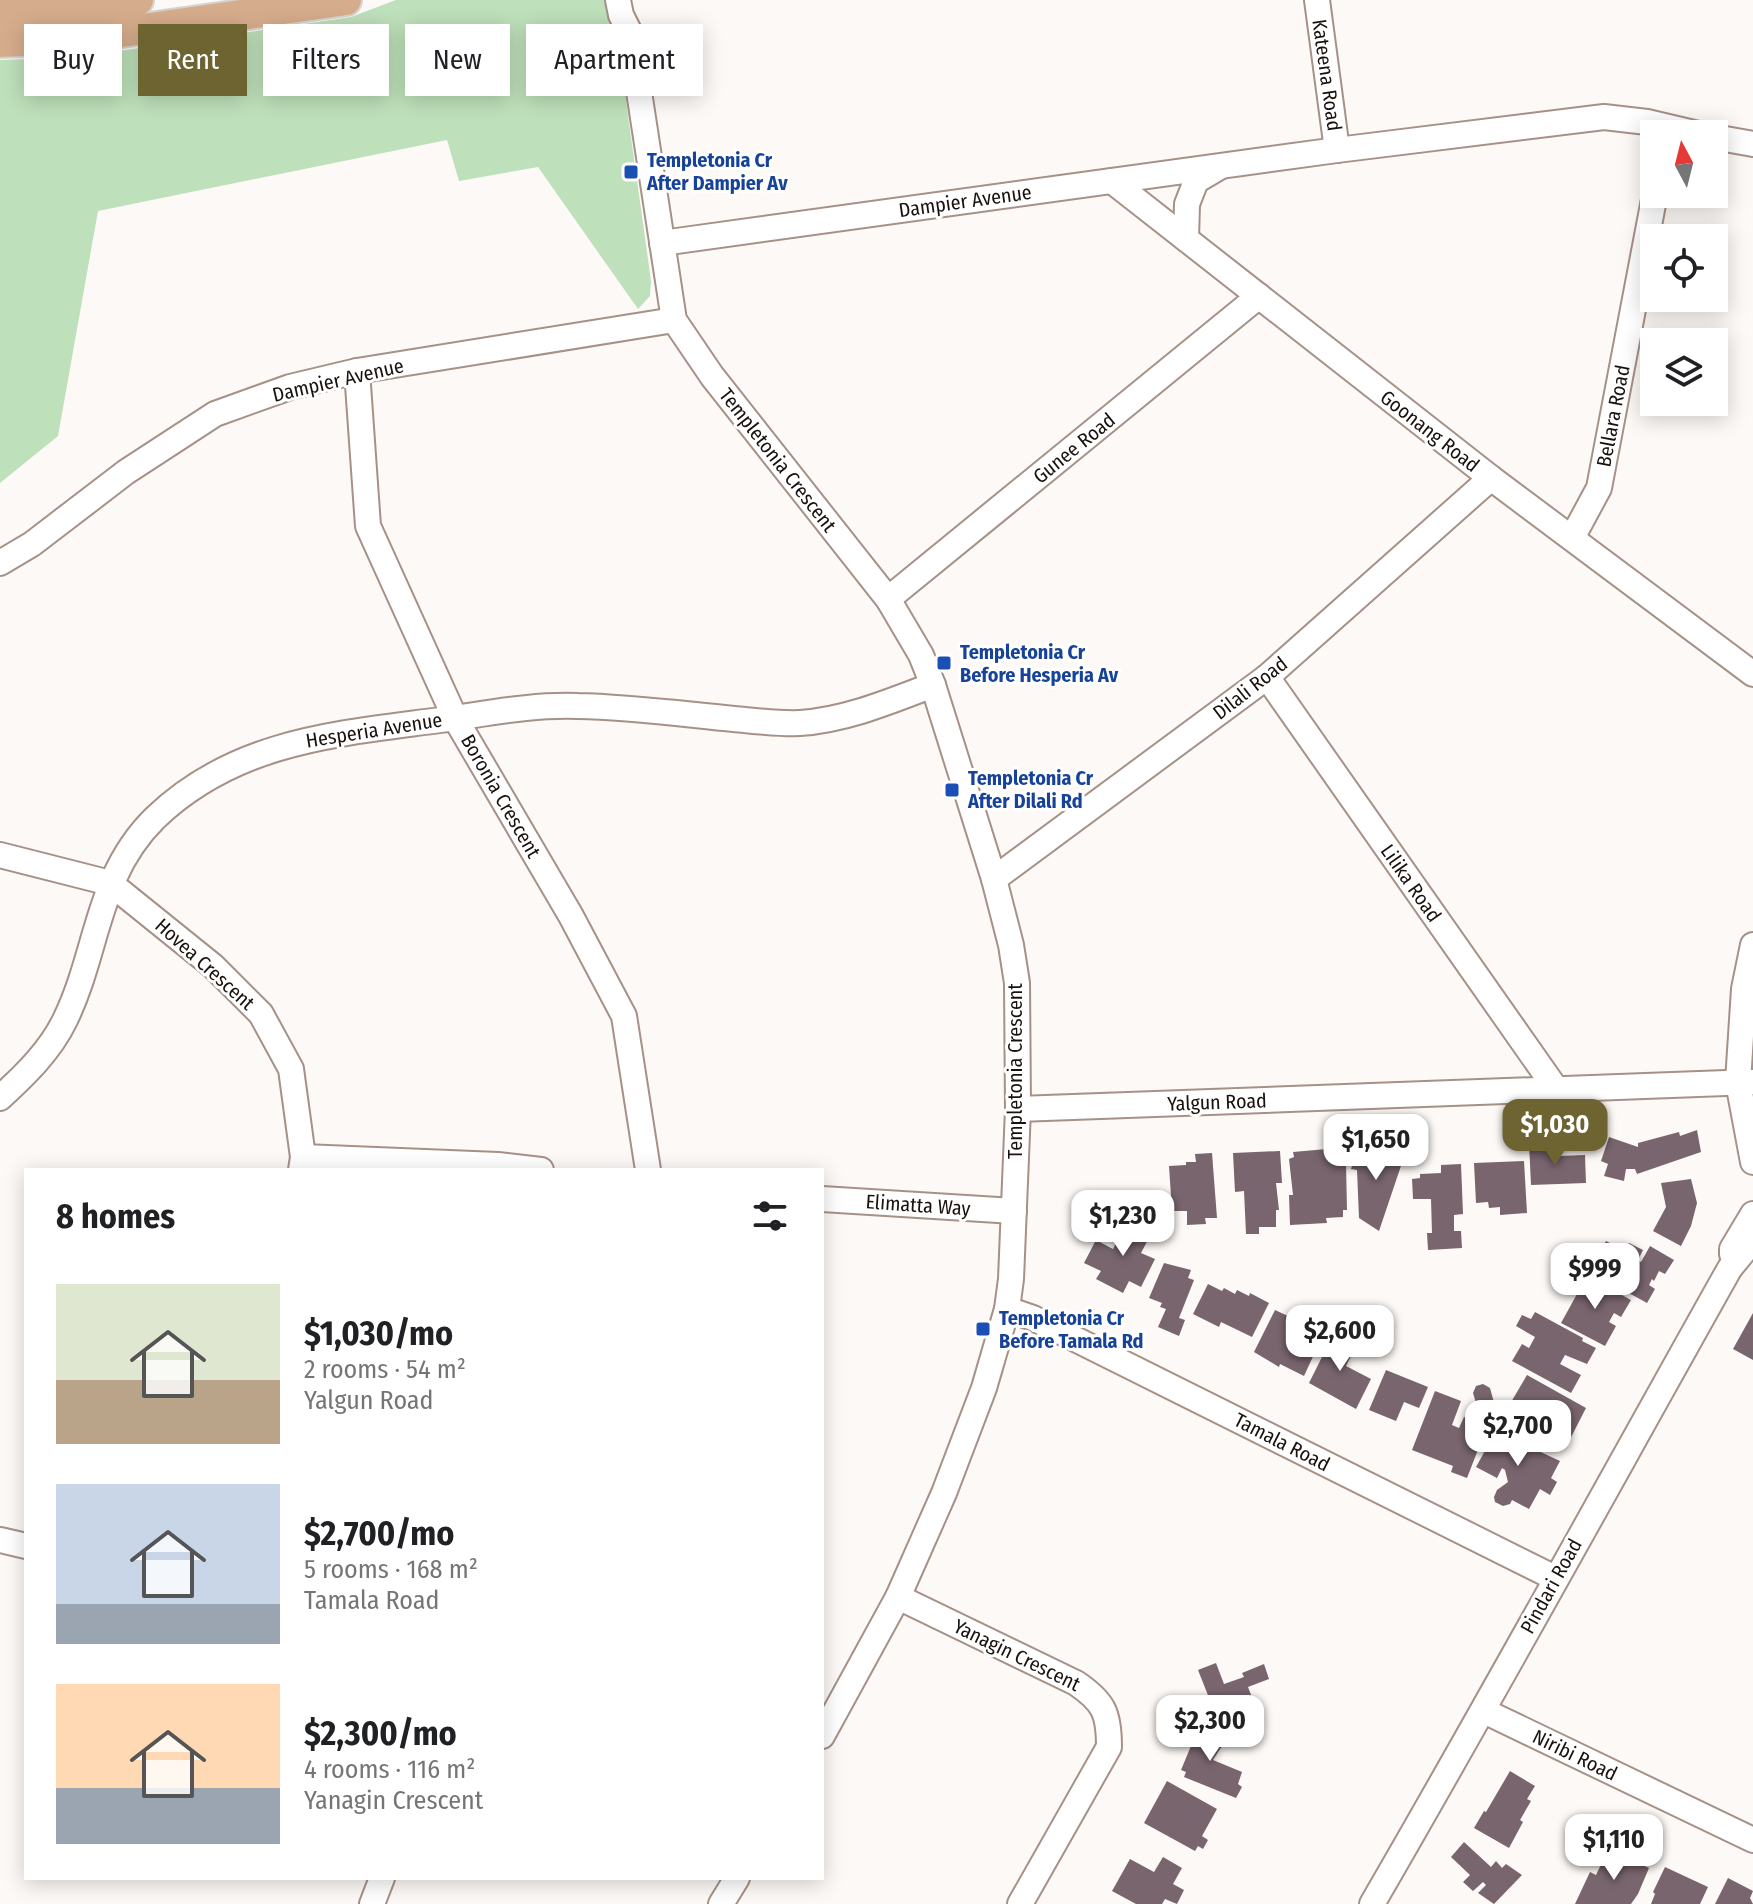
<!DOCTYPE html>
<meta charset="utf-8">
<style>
:root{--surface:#fff;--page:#f2f2f2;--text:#202124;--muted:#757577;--accent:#6d6431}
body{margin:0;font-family:"Fira Sans Condensed",sans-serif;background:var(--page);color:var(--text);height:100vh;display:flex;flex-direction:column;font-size:30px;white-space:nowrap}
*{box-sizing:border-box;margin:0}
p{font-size:26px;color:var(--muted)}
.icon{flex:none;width:44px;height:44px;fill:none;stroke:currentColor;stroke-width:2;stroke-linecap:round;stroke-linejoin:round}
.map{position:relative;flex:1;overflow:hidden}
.drawer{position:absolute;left:24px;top:1168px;width:800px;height:712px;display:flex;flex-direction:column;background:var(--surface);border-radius:0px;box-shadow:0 4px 20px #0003}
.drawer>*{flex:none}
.guide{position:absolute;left:24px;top:24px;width:800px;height:72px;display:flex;gap:16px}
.needle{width:52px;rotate:353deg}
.buttons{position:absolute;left:1640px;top:120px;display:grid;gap:16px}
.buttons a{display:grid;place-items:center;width:88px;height:88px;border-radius:0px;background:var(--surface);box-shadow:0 4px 20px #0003;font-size:40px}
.price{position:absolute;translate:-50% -68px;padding:0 18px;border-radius:16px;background:#fff;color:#222;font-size:26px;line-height:52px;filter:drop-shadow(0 2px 4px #0008)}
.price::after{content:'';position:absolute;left:50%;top:48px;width:24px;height:18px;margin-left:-12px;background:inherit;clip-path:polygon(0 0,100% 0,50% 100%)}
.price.active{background:var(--accent);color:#fff}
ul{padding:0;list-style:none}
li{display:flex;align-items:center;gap:24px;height:200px;padding:0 32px}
li span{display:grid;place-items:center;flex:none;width:224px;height:160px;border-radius:0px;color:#555}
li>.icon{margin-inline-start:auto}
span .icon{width:96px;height:96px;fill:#fffc;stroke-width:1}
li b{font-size:34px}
h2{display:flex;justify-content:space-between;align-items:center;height:96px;padding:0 32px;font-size:34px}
.pill{padding:0 28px;border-radius:0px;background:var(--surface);box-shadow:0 4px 20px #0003;font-size:28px;line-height:72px}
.pill.active{background:var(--accent);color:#fff}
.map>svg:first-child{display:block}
.green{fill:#bee0ba}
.building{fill:#79656e}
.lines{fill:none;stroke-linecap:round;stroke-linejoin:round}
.minor-casing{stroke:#a69187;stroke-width:28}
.major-casing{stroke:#d6d4d3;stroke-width:34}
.minor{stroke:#fff;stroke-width:24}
.major{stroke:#d6ad8c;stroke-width:30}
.transit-dot{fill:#1a4fb4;stroke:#fff;stroke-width:3}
.labels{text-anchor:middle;stroke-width:6;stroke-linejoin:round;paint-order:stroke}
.street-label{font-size:20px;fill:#19110d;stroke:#fff}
.transit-label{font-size:20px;font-weight:bold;fill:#164399;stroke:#fff;text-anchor:start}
</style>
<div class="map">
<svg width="1753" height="1904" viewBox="0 0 1753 1904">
<rect width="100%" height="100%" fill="#fdf9f6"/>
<polygon class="green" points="396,0 612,0 651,281 650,296 638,309 538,167 459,181 447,140 98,211 58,436 0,483 0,60 78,57 351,17"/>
<g class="building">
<polygon points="1697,1130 1701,1152 1637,1174 1635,1169 1626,1169 1624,1181 1604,1176 1608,1164 1601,1161 1609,1137 1638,1147 1638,1143 1679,1132 1680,1136"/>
<polygon points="1545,1142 1545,1150 1557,1149 1558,1156 1585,1155 1586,1183 1531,1185 1529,1143"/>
<polygon points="1378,1145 1405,1154 1379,1231 1359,1218 1357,1170 1351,1169 1358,1147 1375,1152"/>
<polygon points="1338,1148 1338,1164 1346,1164 1347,1210 1343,1210 1343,1217 1326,1218 1327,1223 1290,1225 1289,1195 1293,1195 1289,1159 1294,1157 1293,1152"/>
<polygon points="1280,1151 1282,1183 1276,1183 1279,1210 1276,1210 1276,1227 1259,1227 1259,1234 1246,1234 1244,1191 1235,1192 1233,1153"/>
<polygon points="1212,1153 1217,1218 1205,1218 1206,1224 1187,1225 1187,1211 1172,1211 1169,1166 1186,1165 1186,1162 1196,1162 1195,1154"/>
<polygon points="1524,1161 1527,1213 1500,1215 1500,1207 1489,1208 1488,1202 1476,1203 1474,1163"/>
<polygon points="1461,1164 1463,1214 1454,1215 1454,1231 1461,1231 1462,1248 1428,1250 1427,1233 1432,1233 1431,1199 1413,1199 1412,1179 1420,1178 1420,1174 1441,1173 1441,1165"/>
<polygon points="1691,1179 1697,1203 1691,1226 1681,1246 1653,1231 1666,1207 1661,1183"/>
<polygon points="1128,1219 1152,1232 1141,1253 1155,1259 1141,1287 1129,1281 1123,1293 1096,1279 1101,1271 1084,1263 1096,1240 1113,1249"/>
<polygon points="1606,1241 1625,1251 1629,1243 1643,1250 1638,1260 1641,1262 1650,1246 1674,1260 1665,1274 1659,1271 1654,1281 1652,1279 1649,1285 1655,1289 1647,1303 1589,1271"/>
<polygon points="1164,1263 1191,1270 1188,1278 1194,1280 1179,1318 1185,1320 1179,1336 1158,1327 1166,1309 1160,1307 1162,1303 1149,1298"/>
<polygon points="1587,1276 1631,1300 1621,1317 1614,1313 1609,1322 1616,1326 1605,1346 1561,1323"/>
<polygon points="1208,1284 1222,1291 1224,1288 1235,1294 1237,1290 1249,1296 1250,1293 1269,1303 1252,1337 1221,1322 1219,1327 1193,1314"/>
<polygon points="1275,1310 1301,1322 1293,1338 1316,1350 1304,1376 1280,1364 1279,1367 1254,1352"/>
<polygon points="1535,1312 1583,1338 1582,1341 1596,1348 1587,1364 1565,1355 1560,1364 1581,1375 1571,1393 1512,1361 1522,1344 1529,1348 1535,1337 1516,1326 1522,1315 1531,1319"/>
<polygon points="1753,1313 1753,1360 1733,1349"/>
<polygon points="1334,1333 1357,1344 1346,1366 1371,1379 1356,1409 1309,1383"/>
<polygon points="1386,1370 1428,1387 1419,1408 1404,1402 1396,1421 1369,1410"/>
<polygon points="1527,1375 1586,1408 1566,1447 1530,1427 1507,1409"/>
<polygon points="1483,1384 1490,1388 1495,1406 1467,1478 1451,1472 1453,1466 1412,1450 1435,1391 1461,1401 1452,1425 1459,1428 1464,1417 1469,1419 1476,1403 1473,1393 1476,1386"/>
<polygon points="1501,1422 1519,1432 1515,1440 1560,1461 1551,1478 1557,1482 1550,1495 1540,1489 1529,1509 1512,1500 1510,1504 1503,1506 1495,1502 1494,1497 1497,1490 1508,1482 1505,1470 1502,1468 1497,1478 1476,1467"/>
<polygon points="1216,1663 1224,1684 1244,1677 1242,1673 1264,1664 1269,1679 1248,1687 1255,1705 1244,1709 1239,1697 1231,1700 1233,1705 1215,1713 1198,1670"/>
<polygon points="1194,1726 1215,1734 1217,1730 1229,1735 1213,1760 1242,1772 1238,1784 1242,1787 1236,1798 1184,1777 1186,1772 1181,1770 1191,1746 1186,1743"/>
<polygon points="1510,1771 1535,1786 1527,1799 1531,1801 1520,1820 1523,1822 1509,1848 1474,1828 1484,1811 1486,1812"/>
<polygon points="1167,1781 1217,1809 1202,1836 1208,1840 1203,1849 1198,1846 1195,1851 1144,1823"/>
<polygon points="1464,1842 1491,1867 1496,1861 1502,1868 1506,1864 1522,1875 1494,1904 1478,1893 1486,1885 1483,1882 1473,1891 1463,1882 1470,1875 1451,1857"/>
<polygon points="1608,1850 1649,1868 1638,1894 1631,1904 1575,1904 1590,1872 1596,1875"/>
<polygon points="1163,1857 1182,1868 1173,1884 1184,1890 1177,1904 1165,1899 1162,1904 1136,1904 1112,1891 1130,1859 1154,1872"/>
<polygon points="1665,1867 1708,1887 1700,1904 1651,1904 1655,1894 1653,1892"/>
<polygon points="1728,1878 1753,1891 1750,1898 1753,1904 1715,1904"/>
</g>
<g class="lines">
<g class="minor-casing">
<g id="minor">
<polyline points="618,0 621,15 630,33 674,320 712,376 888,599 921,655 933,685 994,879 1011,945 1017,983 1018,1109 1011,1279 1007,1309 984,1388 944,1493 898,1597 822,1736"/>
<polyline points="1317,0 1337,150"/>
<polyline points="1714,137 1753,144"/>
<polyline points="1112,181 1491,478 1753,674"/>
<polyline points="1186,239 1187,204 1196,181 1218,168"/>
<polyline points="662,243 1337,150 1604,117 1647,122 1698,134"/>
<polyline points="357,371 368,526 455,718 571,916 624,1016 648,1170"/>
<polyline points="1572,538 1599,488 1655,194"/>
<polyline points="0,563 32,544 126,472 215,414 290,387 357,371 674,320"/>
<polyline points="888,599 1259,296"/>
<polyline points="1267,677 1556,1089"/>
<polyline points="0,855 110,883 213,966 261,1014 291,1069 303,1157 301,1170"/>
<polyline points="994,879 1267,677 1491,478"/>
<polyline points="1753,945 1744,989 1738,1082 1753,1162"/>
<path d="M0,1098C25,1075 50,1051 65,1020C99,950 96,876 155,818C235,741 336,734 440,720C485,714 533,704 578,706C630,707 682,714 734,719C756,721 779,724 800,723C846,720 891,701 933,685"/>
<polyline points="1018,1109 1753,1082"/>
<polyline points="303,1157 498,1165 541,1170"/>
<polyline points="822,1199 1014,1211"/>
<polyline points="1732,1254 1732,1249 1753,1214"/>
<polyline points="1007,1309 1033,1318 1555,1578"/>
<polyline points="0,1540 26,1546"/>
<path d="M898,1597L1076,1683C1104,1702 1109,1713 1109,1747L1020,1904"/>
<polyline points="1484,1711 1753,1840"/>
<polyline points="372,1904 382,1878"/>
<polyline points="721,1904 737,1878"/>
<path d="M1372,1904C1494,1694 1611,1480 1730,1268L1753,1240"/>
</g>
</g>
<g class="major-casing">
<g id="major">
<polyline points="0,13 71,10 138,0"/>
<polyline points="0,42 73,39 346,0"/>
</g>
</g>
<use href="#minor" class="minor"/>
<use href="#major" class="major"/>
</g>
<g class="transit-dot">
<rect x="623" y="164" width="16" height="16" rx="4"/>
<rect x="936" y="655" width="16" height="16" rx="4"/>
<rect x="944" y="782" width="16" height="16" rx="4"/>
<rect x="975" y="1321" width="16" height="16" rx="4"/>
</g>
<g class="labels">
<g class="street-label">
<text transform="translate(1327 75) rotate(82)" y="7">Kateena Road</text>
<text transform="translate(965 201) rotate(-8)" y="7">Dampier Avenue</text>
<text transform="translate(338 380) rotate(-13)" y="7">Dampier Avenue</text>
<text transform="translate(1613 416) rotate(-79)" y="7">Bellara Road</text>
<text transform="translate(1430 431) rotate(38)" y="7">Goonang Road</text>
<text transform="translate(1074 448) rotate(-39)" y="7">Gunee Road</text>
<text transform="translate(778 460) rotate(52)" y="7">Templetonia Crescent</text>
<text transform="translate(1250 688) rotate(-38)" y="7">Dilali Road</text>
<text transform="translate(374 730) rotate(-9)" y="7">Hesperia Avenue</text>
<text transform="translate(501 796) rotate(60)" y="7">Boronia Crescent</text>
<text transform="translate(1411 883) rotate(55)" y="7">Lilika Road</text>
<text transform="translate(205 964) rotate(42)" y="7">Hovea Crescent</text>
<text transform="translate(1015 1071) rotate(-90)" y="7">Templetonia Crescent</text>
<text transform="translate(1217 1102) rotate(-2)" y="7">Yalgun Road</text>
<text transform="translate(918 1205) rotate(4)" y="7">Elimatta Way</text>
<text transform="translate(1282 1442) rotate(27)" y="7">Tamala Road</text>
<text transform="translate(1551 1586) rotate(-61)" y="7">Pindari Road</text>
<text transform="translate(1017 1655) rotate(26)" y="7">Yanagin Crescent</text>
<text transform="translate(1575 1755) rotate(26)" y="7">Niribi Road</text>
</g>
<g class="transit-label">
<text x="647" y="167">Templetonia Cr<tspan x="647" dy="23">After Dampier Av</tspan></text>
<text x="960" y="659">Templetonia Cr<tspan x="960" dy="23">Before Hesperia Av</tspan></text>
<text x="968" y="785">Templetonia Cr<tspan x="968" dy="23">After Dilali Rd</tspan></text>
<text x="999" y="1325">Templetonia Cr<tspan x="999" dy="23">Before Tamala Rd</tspan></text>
</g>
</g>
</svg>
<div class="buttons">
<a><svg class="needle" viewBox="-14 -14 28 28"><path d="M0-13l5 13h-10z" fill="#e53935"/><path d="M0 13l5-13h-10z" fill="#757577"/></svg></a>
<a><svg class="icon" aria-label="locate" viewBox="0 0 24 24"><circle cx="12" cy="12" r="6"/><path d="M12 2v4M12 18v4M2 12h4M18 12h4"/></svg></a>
<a><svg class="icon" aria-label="layers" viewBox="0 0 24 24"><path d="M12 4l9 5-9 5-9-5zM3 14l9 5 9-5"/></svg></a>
</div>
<b class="price active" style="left:1555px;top:1167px">$1,030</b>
<b class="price" style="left:1376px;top:1182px">$1,650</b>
<b class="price" style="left:1123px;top:1258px">$1,230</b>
<b class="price" style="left:1595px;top:1311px">$999</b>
<b class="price" style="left:1340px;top:1373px">$2,600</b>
<b class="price" style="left:1518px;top:1468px">$2,700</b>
<b class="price" style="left:1210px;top:1763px">$2,300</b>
<b class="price" style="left:1614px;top:1882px">$1,110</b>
<div class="guide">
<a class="pill">Buy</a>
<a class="pill active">Rent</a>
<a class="pill">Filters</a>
<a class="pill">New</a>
<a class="pill">Apartment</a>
</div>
<section class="drawer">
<h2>8 homes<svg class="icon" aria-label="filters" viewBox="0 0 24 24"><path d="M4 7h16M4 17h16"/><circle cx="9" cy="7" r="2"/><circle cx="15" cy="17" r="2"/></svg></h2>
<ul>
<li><span style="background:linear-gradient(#dfe7d0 60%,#b9a48a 0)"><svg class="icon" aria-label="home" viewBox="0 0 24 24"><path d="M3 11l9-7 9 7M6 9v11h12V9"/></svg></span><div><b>$1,030/mo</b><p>2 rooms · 54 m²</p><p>Yalgun Road</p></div></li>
<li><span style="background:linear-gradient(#c9d6e8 75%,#9aa5b1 0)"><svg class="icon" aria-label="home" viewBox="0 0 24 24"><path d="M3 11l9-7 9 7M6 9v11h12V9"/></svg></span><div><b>$2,700/mo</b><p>5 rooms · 168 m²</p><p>Tamala Road</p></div></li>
<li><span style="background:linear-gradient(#ffd9b3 65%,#9aa5b1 0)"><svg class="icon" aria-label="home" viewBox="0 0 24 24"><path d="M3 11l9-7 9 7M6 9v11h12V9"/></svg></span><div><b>$2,300/mo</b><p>4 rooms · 116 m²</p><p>Yanagin Crescent</p></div></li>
</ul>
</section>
</div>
